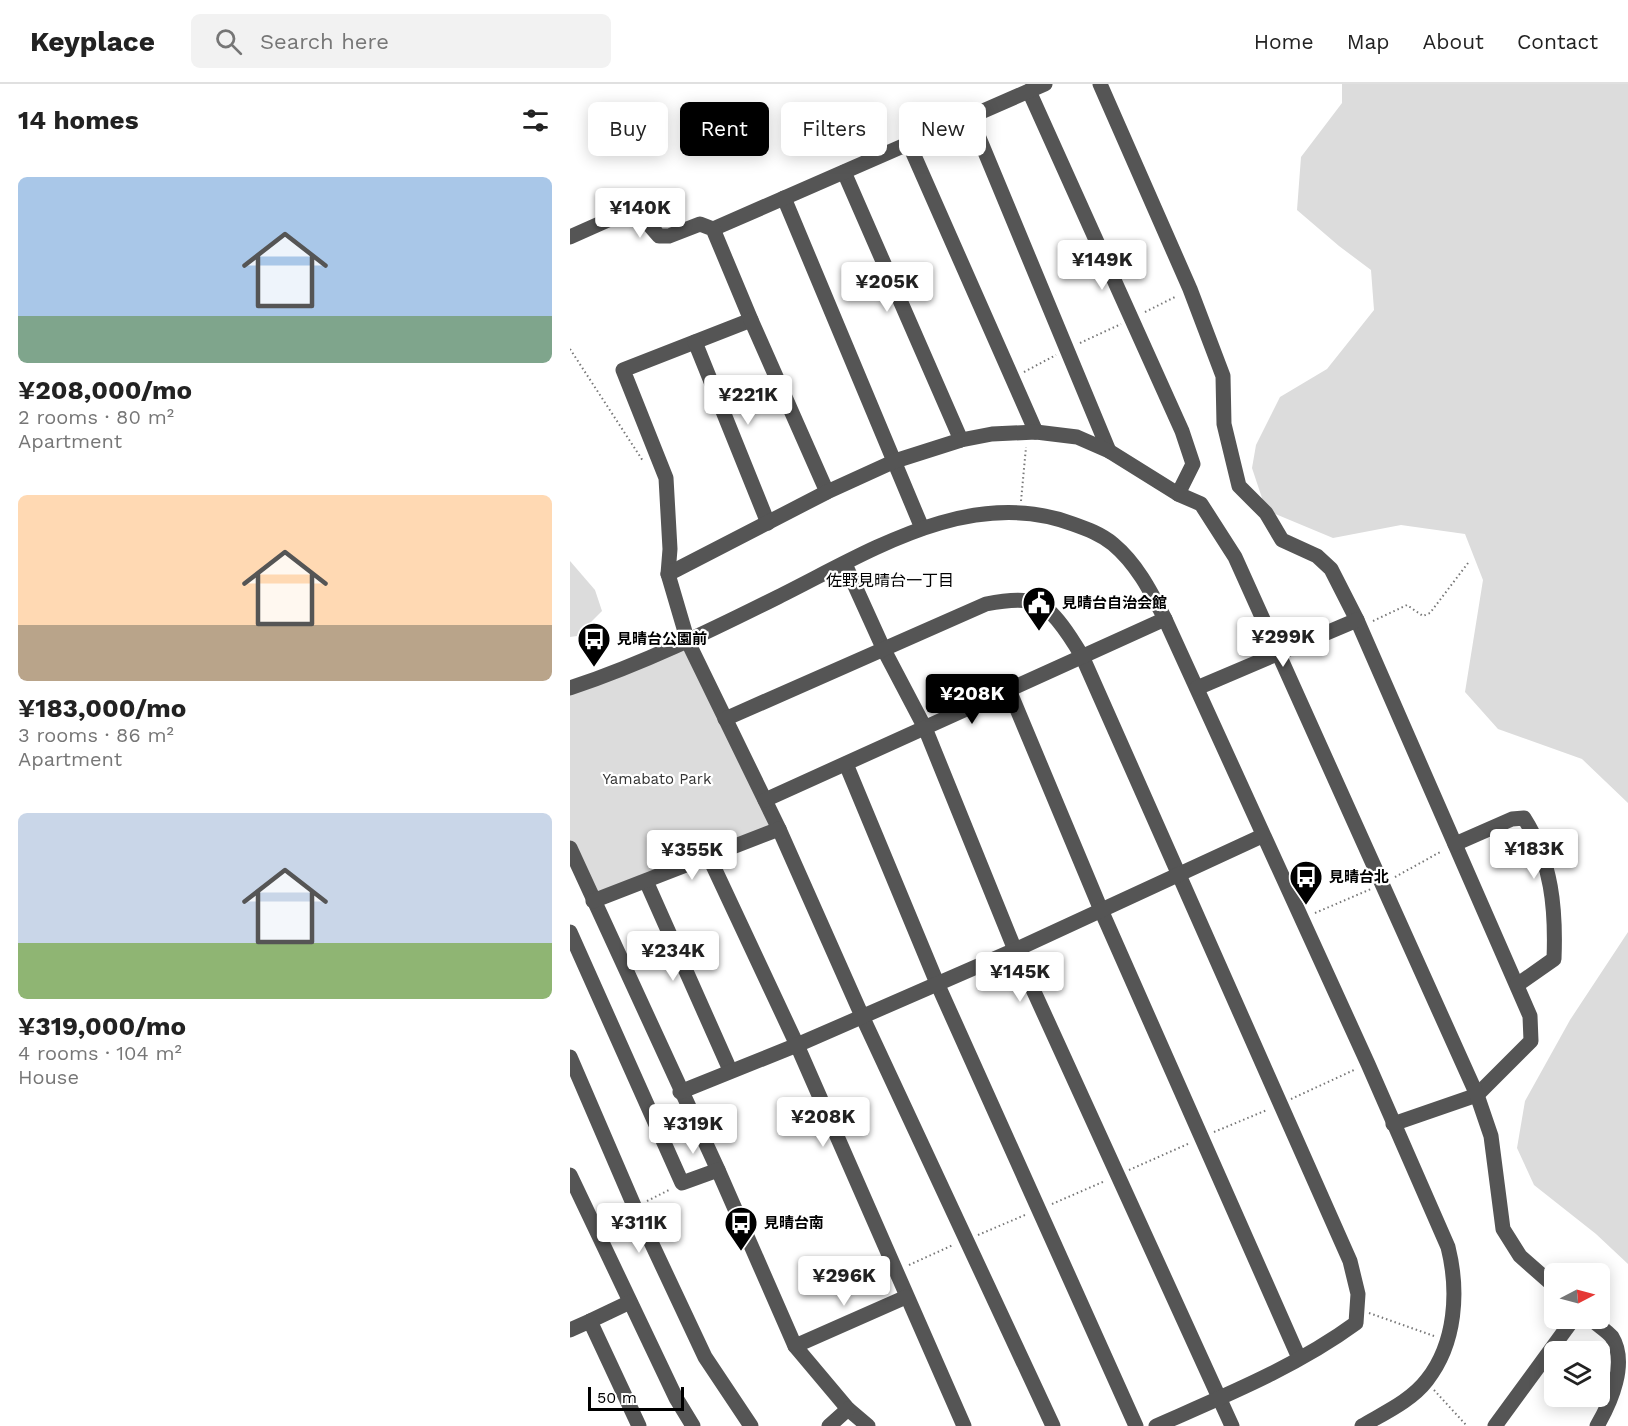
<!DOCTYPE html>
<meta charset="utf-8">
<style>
:root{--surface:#fff;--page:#f2f2f2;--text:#222;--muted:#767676;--line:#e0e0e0;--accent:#000}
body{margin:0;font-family:"Work Sans","Noto Sans JP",sans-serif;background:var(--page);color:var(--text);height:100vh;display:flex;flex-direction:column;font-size:22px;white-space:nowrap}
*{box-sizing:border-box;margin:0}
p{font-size:20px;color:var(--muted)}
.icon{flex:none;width:33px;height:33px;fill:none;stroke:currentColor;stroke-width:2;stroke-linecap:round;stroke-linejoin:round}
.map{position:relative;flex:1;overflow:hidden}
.details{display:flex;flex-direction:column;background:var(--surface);width:570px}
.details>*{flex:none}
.top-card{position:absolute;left:18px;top:18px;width:570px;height:54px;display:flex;gap:12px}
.needle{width:39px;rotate:84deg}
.controls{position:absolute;left:974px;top:1179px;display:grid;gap:12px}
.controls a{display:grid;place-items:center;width:66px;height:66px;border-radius:9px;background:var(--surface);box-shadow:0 3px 15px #0003;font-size:30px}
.scale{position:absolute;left:18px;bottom:15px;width:96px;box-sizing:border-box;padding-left:6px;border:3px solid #000;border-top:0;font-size:16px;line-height:21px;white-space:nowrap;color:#000;-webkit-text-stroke:4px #fff;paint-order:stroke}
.price{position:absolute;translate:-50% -51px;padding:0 14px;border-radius:6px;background:#fff;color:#222;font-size:20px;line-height:39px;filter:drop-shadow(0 2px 3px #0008)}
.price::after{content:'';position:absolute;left:50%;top:36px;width:18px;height:14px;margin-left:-9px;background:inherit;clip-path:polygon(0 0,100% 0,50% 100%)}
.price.on{background:var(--accent);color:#fff}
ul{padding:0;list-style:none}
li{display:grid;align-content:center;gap:12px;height:318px;padding:0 18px}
li span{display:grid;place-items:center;height:186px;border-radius:9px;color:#555}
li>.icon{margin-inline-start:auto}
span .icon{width:108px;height:108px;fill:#fffc;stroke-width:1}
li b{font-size:26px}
h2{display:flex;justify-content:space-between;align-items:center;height:72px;padding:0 18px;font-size:26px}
.pill{padding:0 21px;border-radius:9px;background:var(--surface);box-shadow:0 3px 15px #0003;font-size:21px;line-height:54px}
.pill.on{background:var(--accent);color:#fff}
header{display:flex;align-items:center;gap:36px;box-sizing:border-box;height:84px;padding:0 30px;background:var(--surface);border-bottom:2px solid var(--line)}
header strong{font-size:28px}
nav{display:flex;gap:33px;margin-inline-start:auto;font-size:21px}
.search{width:420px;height:54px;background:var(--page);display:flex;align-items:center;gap:15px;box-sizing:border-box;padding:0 21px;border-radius:9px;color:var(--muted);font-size:22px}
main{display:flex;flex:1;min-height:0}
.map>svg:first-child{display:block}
.green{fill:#dcdcdc}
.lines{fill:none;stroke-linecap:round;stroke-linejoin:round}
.path{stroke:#777;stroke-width:2;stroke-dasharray:1.5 3;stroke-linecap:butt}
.minor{stroke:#555;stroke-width:15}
.labels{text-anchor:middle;stroke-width:4.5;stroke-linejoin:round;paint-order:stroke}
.poi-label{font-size:15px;font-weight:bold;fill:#000;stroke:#fff;text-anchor:start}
.park-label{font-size:15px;fill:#333;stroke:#fff}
.neighbourhood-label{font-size:16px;fill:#000;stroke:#fff}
</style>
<header>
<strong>Keyplace</strong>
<div class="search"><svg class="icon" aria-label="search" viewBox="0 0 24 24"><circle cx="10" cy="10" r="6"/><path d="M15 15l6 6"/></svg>Search here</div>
<nav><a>Home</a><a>Map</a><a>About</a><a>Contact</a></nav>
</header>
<main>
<section class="details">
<h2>14 homes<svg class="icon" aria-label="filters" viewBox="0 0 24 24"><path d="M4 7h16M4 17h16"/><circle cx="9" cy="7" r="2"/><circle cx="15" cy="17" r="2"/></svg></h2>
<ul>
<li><span style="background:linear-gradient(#a9c7e8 75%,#7fa58c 0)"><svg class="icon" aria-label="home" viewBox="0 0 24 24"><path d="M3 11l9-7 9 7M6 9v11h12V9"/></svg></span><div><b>¥208,000/mo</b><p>2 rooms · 80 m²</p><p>Apartment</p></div></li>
<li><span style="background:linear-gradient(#ffd9b3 70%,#b9a48a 0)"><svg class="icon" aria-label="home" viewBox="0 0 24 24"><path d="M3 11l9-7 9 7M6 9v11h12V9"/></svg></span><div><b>¥183,000/mo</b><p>3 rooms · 86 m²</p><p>Apartment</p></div></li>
<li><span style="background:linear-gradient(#c9d6e8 70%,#8fb573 0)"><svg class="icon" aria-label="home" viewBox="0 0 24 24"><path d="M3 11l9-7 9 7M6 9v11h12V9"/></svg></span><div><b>¥319,000/mo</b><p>4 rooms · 104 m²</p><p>House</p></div></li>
</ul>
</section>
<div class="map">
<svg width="1058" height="1342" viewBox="0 0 1058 1342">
<rect width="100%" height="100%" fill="#fff"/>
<g class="green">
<polygon points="772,0 1058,0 1058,719 1012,675 928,645 895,608 913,496 895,450 831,441 763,454 696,426 682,384 686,361 710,313 757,285 804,226 801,186 769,162 727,126 731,73 772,19"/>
<polygon points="0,477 25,506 32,527 7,552 0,553"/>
<polygon points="118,558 209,745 23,817 0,764 0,604"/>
<polygon points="1058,848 1058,1180 1026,1150 964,1101 947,1064 955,1017 1000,936"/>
</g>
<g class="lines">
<g class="path">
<polyline points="575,228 607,212"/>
<polyline points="510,259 551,240"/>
<polyline points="0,265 73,377"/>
<polyline points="454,288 486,271"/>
<polyline points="451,417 456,363"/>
<polyline points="803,537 837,521 853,532 860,529 898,479"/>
<polyline points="825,793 872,767"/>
<polyline points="745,829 801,805"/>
<polyline points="721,1015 784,986"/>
<polyline points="644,1048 697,1026"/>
<polyline points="559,1086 620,1059"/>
<polyline points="77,1117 101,1105"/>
<polyline points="482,1120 535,1097"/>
<polyline points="37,1138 53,1130"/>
<polyline points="408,1151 455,1131"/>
<polyline points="339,1181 383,1161"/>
<polyline points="799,1229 864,1252"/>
<polyline points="864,1306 897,1342"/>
</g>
<g class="minor">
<polyline points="530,0 620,205 653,292 654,340 669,402 696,429 712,456 747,472 761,485 787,536 960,932 961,957 907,1011 823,1040"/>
<polyline points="459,7 612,347 623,380 608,410"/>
<polyline points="400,32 539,367"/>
<polyline points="339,60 466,348"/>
<polyline points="274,88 391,356"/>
<polyline points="214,114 352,444"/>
<polyline points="143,145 475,0"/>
<polyline points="0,153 56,128 69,129 89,152 99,152 130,140 143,145 181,236 53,286 96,394 100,465 98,490 118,558 209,745 292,932 483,1342"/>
<polyline points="181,236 257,408"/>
<polyline points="125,258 198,439"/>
<polyline points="275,480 314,566 355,644 445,866 662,1342"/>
<polyline points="98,490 257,408 325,377 391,356 422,350 466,348 507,353 539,367 608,410 631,420 665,473 907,1011 921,1052 933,1145 950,1172 984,1202"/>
<path d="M0,604C72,580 140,547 208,513C297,469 400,401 503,440C517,445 531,450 543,460C567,480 581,508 595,535L798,980L878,1163C889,1207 886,1259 857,1296C841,1317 814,1329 792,1342"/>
<polyline points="627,604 787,536"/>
<polyline points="439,606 531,826 729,1274"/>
<path d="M155,635L416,520C431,517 453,514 467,519C484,525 503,557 512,572L780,1177L788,1210L786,1239C726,1283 654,1312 586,1342"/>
<polyline points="276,680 367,899 566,1342"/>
<polyline points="195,716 595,535"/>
<path d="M885,760L942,735L954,734C982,778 986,825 984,875L947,901"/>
<polyline points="0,764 148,1086 225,1262 278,1325 298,1342"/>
<polyline points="139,773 227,961 394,1342"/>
<polyline points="76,797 160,986"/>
<polyline points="23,817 209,745"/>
<polyline points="0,848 112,1099 148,1086"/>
<polyline points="0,973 65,1124 135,1273 181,1342"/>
<polyline points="110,1008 227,961 445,866 692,752"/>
<polyline points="0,1091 106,1314 123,1342"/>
<path d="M1020,1234C1027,1241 1036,1246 1042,1253C1058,1279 1041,1318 1027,1342"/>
<polyline points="20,1237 60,1218"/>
<polyline points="0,1246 20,1237 69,1342"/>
<polyline points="225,1262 336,1213"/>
<polyline points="259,1342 278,1325"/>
<polyline points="925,1342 1004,1234"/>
</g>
</g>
<defs>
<g id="civic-pin" transform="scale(1.725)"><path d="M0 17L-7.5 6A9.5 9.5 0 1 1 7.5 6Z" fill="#000" stroke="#fff"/><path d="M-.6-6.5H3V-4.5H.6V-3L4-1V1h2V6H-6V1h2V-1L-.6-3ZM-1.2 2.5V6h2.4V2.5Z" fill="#fff"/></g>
<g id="bus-pin" transform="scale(1.725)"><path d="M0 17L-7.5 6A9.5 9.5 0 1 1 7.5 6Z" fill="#000" stroke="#fff"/><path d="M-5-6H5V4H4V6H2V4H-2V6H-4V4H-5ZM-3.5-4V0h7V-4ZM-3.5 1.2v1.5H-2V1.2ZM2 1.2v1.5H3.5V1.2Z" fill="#fff"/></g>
</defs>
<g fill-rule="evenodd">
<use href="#civic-pin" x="469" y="519"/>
<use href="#bus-pin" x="24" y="555"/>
<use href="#bus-pin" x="736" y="793"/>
<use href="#bus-pin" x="171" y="1139"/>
</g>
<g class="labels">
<g class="poi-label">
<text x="492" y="524">見晴台自治会館</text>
<text x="47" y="560">見晴台公園前</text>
<text x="759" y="798">見晴台北</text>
<text x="194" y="1144">見晴台南</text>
</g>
<g class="park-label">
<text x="87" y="700">Yamabato Park</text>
</g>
<g class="neighbourhood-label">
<text x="320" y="502">佐野見晴台一丁目</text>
</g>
</g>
</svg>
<div class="controls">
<a><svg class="needle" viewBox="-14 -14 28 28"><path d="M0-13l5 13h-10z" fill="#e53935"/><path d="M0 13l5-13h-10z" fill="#767676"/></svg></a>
<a><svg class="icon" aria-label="layers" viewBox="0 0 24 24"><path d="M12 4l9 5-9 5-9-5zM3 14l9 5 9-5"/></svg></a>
</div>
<div class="scale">50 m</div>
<b class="price" style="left:70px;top:155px">¥140K</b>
<b class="price" style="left:532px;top:207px">¥149K</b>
<b class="price" style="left:317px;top:229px">¥205K</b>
<b class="price" style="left:178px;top:342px">¥221K</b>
<b class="price" style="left:713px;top:584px">¥299K</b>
<b class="price on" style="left:402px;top:641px">¥208K</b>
<b class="price" style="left:964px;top:796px">¥183K</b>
<b class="price" style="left:122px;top:797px">¥355K</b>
<b class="price" style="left:103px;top:898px">¥234K</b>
<b class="price" style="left:450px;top:919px">¥145K</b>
<b class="price" style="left:253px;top:1064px">¥208K</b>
<b class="price" style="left:123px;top:1071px">¥319K</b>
<b class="price" style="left:69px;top:1170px">¥311K</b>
<b class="price" style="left:274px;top:1223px">¥296K</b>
<div class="top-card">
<a class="pill">Buy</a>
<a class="pill on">Rent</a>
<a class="pill">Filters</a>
<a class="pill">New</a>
</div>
</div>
</main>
